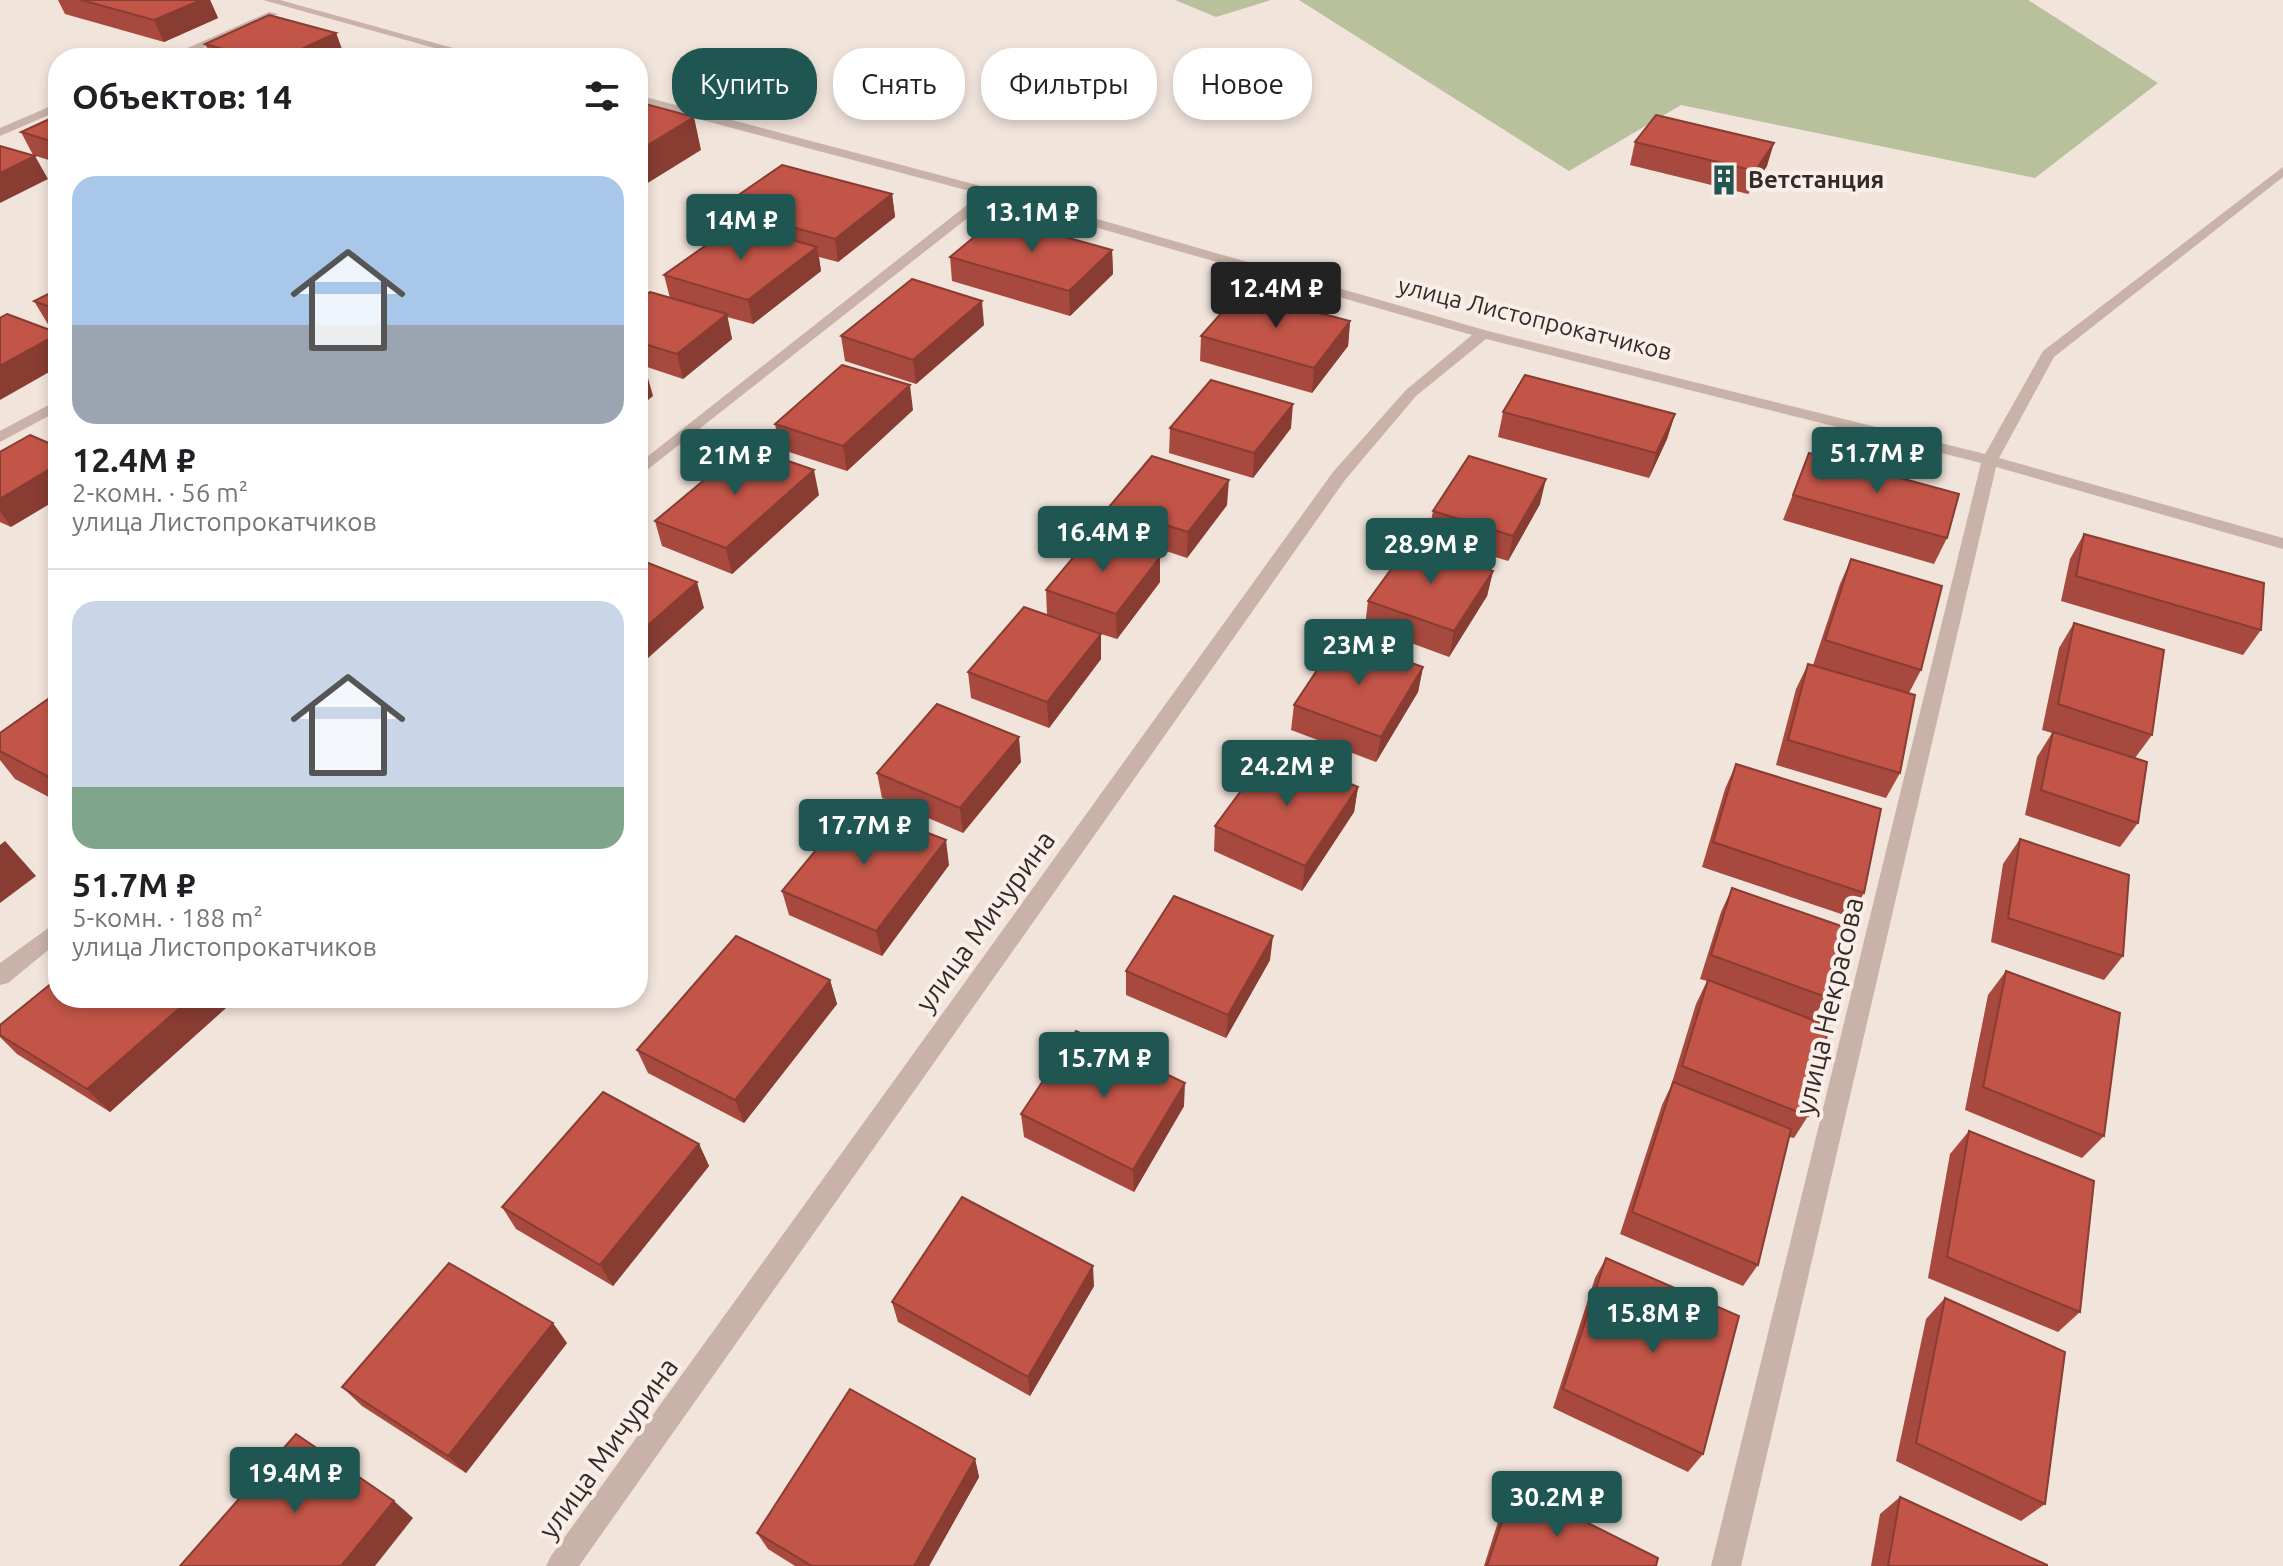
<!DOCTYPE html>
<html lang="ru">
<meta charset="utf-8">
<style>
:root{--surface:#fff;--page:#f2f2f2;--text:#202124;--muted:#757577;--line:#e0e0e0;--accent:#1f5652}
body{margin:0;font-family:Ubuntu,sans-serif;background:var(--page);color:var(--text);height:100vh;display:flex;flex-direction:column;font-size:30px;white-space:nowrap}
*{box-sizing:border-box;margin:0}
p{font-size:26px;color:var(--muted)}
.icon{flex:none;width:44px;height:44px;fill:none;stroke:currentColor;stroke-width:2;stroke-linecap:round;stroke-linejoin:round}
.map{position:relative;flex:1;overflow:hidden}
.drawer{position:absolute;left:48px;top:48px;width:600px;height:960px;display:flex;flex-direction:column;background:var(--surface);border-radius:32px;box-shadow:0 4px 12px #0003}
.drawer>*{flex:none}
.top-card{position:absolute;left:672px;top:48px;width:760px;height:72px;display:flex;gap:16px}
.price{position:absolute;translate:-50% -68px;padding:0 18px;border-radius:8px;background:var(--accent);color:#fff;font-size:26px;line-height:52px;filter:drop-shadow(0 2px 4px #0008)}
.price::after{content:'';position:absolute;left:50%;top:48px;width:24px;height:18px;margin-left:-12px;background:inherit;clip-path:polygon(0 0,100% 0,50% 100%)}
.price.active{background:#222;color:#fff}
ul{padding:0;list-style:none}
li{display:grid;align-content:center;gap:16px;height:424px;padding:0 24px}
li+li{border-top:2px solid var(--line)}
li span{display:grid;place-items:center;height:248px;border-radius:24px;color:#555}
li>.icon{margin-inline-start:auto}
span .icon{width:144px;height:144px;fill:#fffc;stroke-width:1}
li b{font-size:34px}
h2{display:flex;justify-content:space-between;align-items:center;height:96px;padding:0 24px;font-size:34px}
.tag{padding:0 28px;border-radius:32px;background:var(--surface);box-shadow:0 4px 12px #0003;font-size:28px;line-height:72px}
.tag.active{background:var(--accent);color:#fff}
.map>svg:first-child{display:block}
.green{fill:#b9c09c}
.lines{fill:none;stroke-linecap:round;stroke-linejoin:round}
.minor{fill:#c9b2a8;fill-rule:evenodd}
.wall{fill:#a7493e}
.shaded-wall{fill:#883c32}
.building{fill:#c25548;stroke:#883c32;stroke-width:2}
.labels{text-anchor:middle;stroke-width:8;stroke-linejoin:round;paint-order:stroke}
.far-poi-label{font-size:24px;font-weight:bold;fill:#362a28;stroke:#f9eee8;text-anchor:start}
.far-street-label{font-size:24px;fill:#362a28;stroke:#f9eee8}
.street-label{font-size:28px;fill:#362a28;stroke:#f9eee8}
</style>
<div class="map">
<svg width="2283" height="1566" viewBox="0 0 2283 1566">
<rect width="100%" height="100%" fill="#f1e4db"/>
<g class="green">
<polygon points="1175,0 1271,0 1216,17"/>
<polygon points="1299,0 2028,0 2158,83 2035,178 1681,105 1569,171"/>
</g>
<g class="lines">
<g class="minor">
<polygon points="263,0 280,0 489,58 470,58"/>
<polygon points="269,12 278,14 181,58 165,58"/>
<polygon points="638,95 996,190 1488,331 1985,454 2043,351 2283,167 2283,177 2054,357 1999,458 2283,538 2283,549 1996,467 1741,1566 1711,1566 1981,463 1486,339 1416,396 1345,480 579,1566 546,1566 551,1556 1333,472 1406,390 1472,335 993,198 638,477 638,464 981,194 638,103"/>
<polygon points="58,103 58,111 0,136 0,128"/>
<polygon points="58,400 58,411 0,442 0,431"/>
<polygon points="58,921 58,942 8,983 0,985 0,963"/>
</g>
</g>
<g class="wall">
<polygon points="58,0 210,0 218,18 164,42 65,14"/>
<polygon points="336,33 344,55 337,58 212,58 205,44"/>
<polygon points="58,115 58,163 33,155 21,132"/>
<polygon points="1635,142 1767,166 1748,194 1630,165"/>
<polygon points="892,194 895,217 838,262 819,257 821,271 753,324 727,317 732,339 683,379 638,364 638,300 670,298 664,275 726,230 721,207"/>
<polygon points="1112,250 1113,274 1070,316 952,281 950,257"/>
<polygon points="58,289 58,329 49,326 34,301"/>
<polygon points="1350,321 1348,346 1312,393 1200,361 1201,336"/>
<polygon points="984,325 916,384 845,361 841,336"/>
<polygon points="913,410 847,471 780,449 775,424"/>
<polygon points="1503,412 1675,414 1667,439 1649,478 1498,437"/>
<polygon points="1170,428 1291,428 1253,478 1169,453"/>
<polygon points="0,452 11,527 0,522"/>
<polygon points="1809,453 1947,538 1934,564 1783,520"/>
<polygon points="819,495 732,574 662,546 655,521"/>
<polygon points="1540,504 1508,561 1428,536 1433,511"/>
<polygon points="1227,505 1187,558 1109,532 1109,507"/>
<polygon points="2084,534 2261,630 2243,655 2061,601 2070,559"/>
<polygon points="1851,559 1921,670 1909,693 1900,773 1886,798 1776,765 1796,689 1808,664 1813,665 1840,584"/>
<polygon points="1493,571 1487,596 1449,657 1365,626 1368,601"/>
<polygon points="1160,582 1117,639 1085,629 1101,659 1049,728 971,698 968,672 1047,615 1046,590"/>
<polygon points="2074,623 2152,735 2135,758 2138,823 2120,847 2025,815 2037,757 2052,733 2042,730 2059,648"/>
<polygon points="1423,667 1418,692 1376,762 1291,730 1294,705"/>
<polygon points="58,692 58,802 15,779 0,760 0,733"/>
<polygon points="1021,762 963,833 882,798 877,773"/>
<polygon points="1736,764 1864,893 1850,917 1702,867 1725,789"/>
<polygon points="1358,787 1354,812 1302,891 1214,851 1215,826"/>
<polygon points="2020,839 2123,956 2104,980 1991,942 2003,864"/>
<polygon points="949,865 882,956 789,915 782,891"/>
<polygon points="1732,888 1826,997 1812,1020 1808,1116 1794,1138 1789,1137 1758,1265 1743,1286 1620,1234 1662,1105 1671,1086 1696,1004 1707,981 1700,979 1721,912"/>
<polygon points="1270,960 1226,1038 1126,995 1126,971"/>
<polygon points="2006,971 2104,1136 2082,1158 1965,1110 1988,995"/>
<polygon points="830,980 837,1004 744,1123 648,1073 637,1050"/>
<polygon points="58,998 237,998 110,1112 17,1054 0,1037 0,1025"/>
<polygon points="1184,1106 1134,1192 1024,1137 1021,1114"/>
<polygon points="1969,1131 2080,1312 2058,1332 1928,1278 1950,1154"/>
<polygon points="699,1144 709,1166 613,1286 516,1229 502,1207"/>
<polygon points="1606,1258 1703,1454 1688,1472 1553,1408 1595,1278"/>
<polygon points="1094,1286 1030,1396 898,1322 892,1302"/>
<polygon points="1945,1298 2045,1504 2021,1521 1896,1461 1926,1319"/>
<polygon points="567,1343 466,1473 362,1406 342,1387"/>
<polygon points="975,1459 979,1477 929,1566 795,1566 768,1549 757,1533"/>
<polygon points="1514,1486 1656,1566 1484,1566 1504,1503"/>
<polygon points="1900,1497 2047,1566 1871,1566 1880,1514"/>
</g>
<g class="shaded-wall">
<polygon points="201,0 210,0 218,18 164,42 154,20"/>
<polygon points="336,33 344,55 337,58 282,58"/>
<polygon points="694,117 701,150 638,189 638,151"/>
<polygon points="1774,143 1767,166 1748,194 1755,171"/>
<polygon points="35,156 48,179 0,203 0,173"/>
<polygon points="892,194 895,217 838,262 835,239"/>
<polygon points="817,247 821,271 753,324 748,300"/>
<polygon points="1112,250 1113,274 1070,316 1069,291"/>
<polygon points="982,301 984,325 916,384 913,360"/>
<polygon points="727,314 732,339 683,379 677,354"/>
<polygon points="1350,321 1348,346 1312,393 1314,368"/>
<polygon points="58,334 58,367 0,400 0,366"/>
<polygon points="646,371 653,396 638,408 638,377"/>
<polygon points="910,385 913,410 847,471 843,446"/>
<polygon points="1293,404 1291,428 1253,478 1254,453"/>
<polygon points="1675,414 1667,439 1649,478 1656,453"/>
<polygon points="58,464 58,499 11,527 0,511 0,499"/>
<polygon points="814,470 819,495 732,574 726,548"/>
<polygon points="1546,479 1540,504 1508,561 1513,536"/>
<polygon points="1229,480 1227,505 1187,558 1188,532"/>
<polygon points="1160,557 1160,582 1117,639 1116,614"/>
<polygon points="1493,571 1487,596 1449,657 1454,631"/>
<polygon points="697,582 704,608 638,667 638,634"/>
<polygon points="1101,634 1101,659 1049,728 1047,702"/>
<polygon points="1423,667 1418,692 1376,762 1381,737"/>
<polygon points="1019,737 1021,762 963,833 960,808"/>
<polygon points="1358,787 1354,812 1302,891 1305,866"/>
<polygon points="946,840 949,865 882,956 876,931"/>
<polygon points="5,841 36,876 0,903 0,845"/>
<polygon points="1273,936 1270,960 1226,1038 1228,1015"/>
<polygon points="830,980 837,1004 744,1123 735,1100"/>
<polygon points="191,998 237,998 110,1112 87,1089"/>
<polygon points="1185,1083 1184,1106 1134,1192 1133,1170"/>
<polygon points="699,1144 709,1166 613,1286 600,1265"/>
<polygon points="1093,1266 1094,1286 1030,1396 1028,1377"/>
<polygon points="553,1323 567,1343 466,1473 448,1456"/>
<polygon points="975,1459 979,1477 929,1566 914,1566"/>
<polygon points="394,1501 413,1518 375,1566 341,1566"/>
</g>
<g class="building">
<polygon points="81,0 201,0 154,20"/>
<polygon points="269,15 336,33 282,58 255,58 205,44"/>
<polygon points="638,102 694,117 638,151"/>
<polygon points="58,115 58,143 57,143 21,132"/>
<polygon points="1656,115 1774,143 1755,171 1635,142"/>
<polygon points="0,146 35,156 0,173"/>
<polygon points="782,165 892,194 835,239 721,207"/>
<polygon points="997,218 1112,250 1069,291 950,257"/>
<polygon points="736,224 817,247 748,300 664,275"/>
<polygon points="912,279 982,301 913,360 841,336"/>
<polygon points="58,289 58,310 34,301"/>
<polygon points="650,292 727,314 677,354 638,342 638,300"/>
<polygon points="1240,292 1350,321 1314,368 1201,336"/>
<polygon points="7,314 58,333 58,334 0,366 0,318"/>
<polygon points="842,365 910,385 843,446 775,424"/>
<polygon points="638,368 646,371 638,377"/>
<polygon points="1525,375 1675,414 1656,453 1503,412"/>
<polygon points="1211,380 1293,404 1254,453 1170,428"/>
<polygon points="30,435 58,447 58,464 0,499 0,452"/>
<polygon points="745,446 814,470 726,548 655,521"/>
<polygon points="1809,453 1959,494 1947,538 1793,495"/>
<polygon points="1152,456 1229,480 1188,532 1109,507"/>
<polygon points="1469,456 1546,479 1513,536 1433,511"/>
<polygon points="2084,534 2264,583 2261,630 2076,576"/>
<polygon points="1092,535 1160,557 1116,614 1046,590"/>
<polygon points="1411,542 1493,571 1454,631 1368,601"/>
<polygon points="638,559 697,582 638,634"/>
<polygon points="1851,559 1942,586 1921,670 1825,640"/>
<polygon points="1024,607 1101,634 1047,702 968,672"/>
<polygon points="2074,623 2164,650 2152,735 2058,704"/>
<polygon points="1339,637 1423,667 1381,737 1294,705"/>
<polygon points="1808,664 1915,695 1900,773 1788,740"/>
<polygon points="58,692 58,782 0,751 0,733"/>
<polygon points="937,704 1019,737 960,808 877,773"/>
<polygon points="2053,732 2147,762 2138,823 2041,790"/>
<polygon points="1271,750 1358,787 1305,866 1215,826"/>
<polygon points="1736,764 1881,809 1864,893 1713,842"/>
<polygon points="854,804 946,840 876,931 782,891"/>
<polygon points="2020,839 2129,875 2123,956 2008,918"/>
<polygon points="1732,888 1844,927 1826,997 1711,955"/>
<polygon points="1174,896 1273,936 1228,1015 1126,971"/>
<polygon points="736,936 830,980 735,1100 637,1050"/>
<polygon points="2006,971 2120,1013 2104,1136 1983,1087"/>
<polygon points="58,978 58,998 191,998 87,1089 0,1035 0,1025"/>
<polygon points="1708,980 1829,1026 1808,1116 1682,1066"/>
<polygon points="1076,1031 1185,1083 1133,1170 1021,1114"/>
<polygon points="1673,1082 1791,1129 1758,1265 1632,1212"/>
<polygon points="603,1092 699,1144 600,1265 502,1207"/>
<polygon points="1969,1131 2094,1181 2080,1312 1947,1257"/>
<polygon points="962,1197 1093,1266 1028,1377 892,1302"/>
<polygon points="1606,1258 1739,1316 1703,1454 1563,1389"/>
<polygon points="449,1263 553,1323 448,1456 342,1387"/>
<polygon points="1945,1298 2065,1352 2045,1504 1916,1443"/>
<polygon points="850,1389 975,1459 914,1566 812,1566 757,1533"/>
<polygon points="296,1434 394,1501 341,1566 180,1566"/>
<polygon points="1514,1486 1658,1558 1656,1566 1487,1566"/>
<polygon points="1900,1497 2047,1565 2047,1566 1888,1566"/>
</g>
<defs>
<g id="building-bare" transform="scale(2.4)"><path d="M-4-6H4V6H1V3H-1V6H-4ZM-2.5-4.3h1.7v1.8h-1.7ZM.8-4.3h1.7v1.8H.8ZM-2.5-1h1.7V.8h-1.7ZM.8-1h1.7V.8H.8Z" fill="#1f5652" stroke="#f9eee8" stroke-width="2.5" paint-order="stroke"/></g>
</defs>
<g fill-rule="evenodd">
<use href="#building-bare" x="1724" y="180"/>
</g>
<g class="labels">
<g class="far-poi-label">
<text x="1748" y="188">Ветстанция</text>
</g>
<g class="far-street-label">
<text transform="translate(1535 319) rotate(14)" y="8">улица Листопрокатчиков</text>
</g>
<g class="street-label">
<text transform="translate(985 921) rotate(-54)" y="10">улица Мичурина</text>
<text transform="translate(1829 1006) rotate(-77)" y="10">улица Некрасова</text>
<text transform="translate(608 1448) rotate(-54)" y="10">улица Мичурина</text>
</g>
</g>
</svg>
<b class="price" style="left:1032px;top:254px">13.1M ₽</b>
<b class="price" style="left:741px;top:262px">14M ₽</b>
<b class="price active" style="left:1276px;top:330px">12.4M ₽</b>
<b class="price" style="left:1877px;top:495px">51.7M ₽</b>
<b class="price" style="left:735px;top:497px">21M ₽</b>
<b class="price" style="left:1103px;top:574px">16.4M ₽</b>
<b class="price" style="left:1431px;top:586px">28.9M ₽</b>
<b class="price" style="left:1359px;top:687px">23M ₽</b>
<b class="price" style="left:1287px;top:808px">24.2M ₽</b>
<b class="price" style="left:864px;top:867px">17.7M ₽</b>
<b class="price" style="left:1104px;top:1100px">15.7M ₽</b>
<b class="price" style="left:1653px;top:1355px">15.8M ₽</b>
<b class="price" style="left:295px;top:1515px">19.4M ₽</b>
<b class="price" style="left:1557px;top:1539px">30.2M ₽</b>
<div class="top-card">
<a class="tag active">Купить</a>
<a class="tag">Снять</a>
<a class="tag">Фильтры</a>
<a class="tag">Новое</a>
</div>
<section class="drawer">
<h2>Объектов: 14<svg class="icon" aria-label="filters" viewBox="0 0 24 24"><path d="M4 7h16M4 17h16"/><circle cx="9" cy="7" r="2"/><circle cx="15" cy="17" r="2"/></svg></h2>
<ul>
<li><span style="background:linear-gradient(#a9c7e8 60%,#9aa5b1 0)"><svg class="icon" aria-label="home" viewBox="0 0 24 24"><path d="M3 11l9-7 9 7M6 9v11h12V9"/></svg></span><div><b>12.4M ₽</b><p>2-комн. · 56 m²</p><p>улица Листопрокатчиков</p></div></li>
<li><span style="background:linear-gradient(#c9d6e8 75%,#7fa58c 0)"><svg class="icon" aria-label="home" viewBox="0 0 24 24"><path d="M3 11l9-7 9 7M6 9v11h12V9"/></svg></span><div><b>51.7M ₽</b><p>5-комн. · 188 m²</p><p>улица Листопрокатчиков</p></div></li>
</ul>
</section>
</div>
